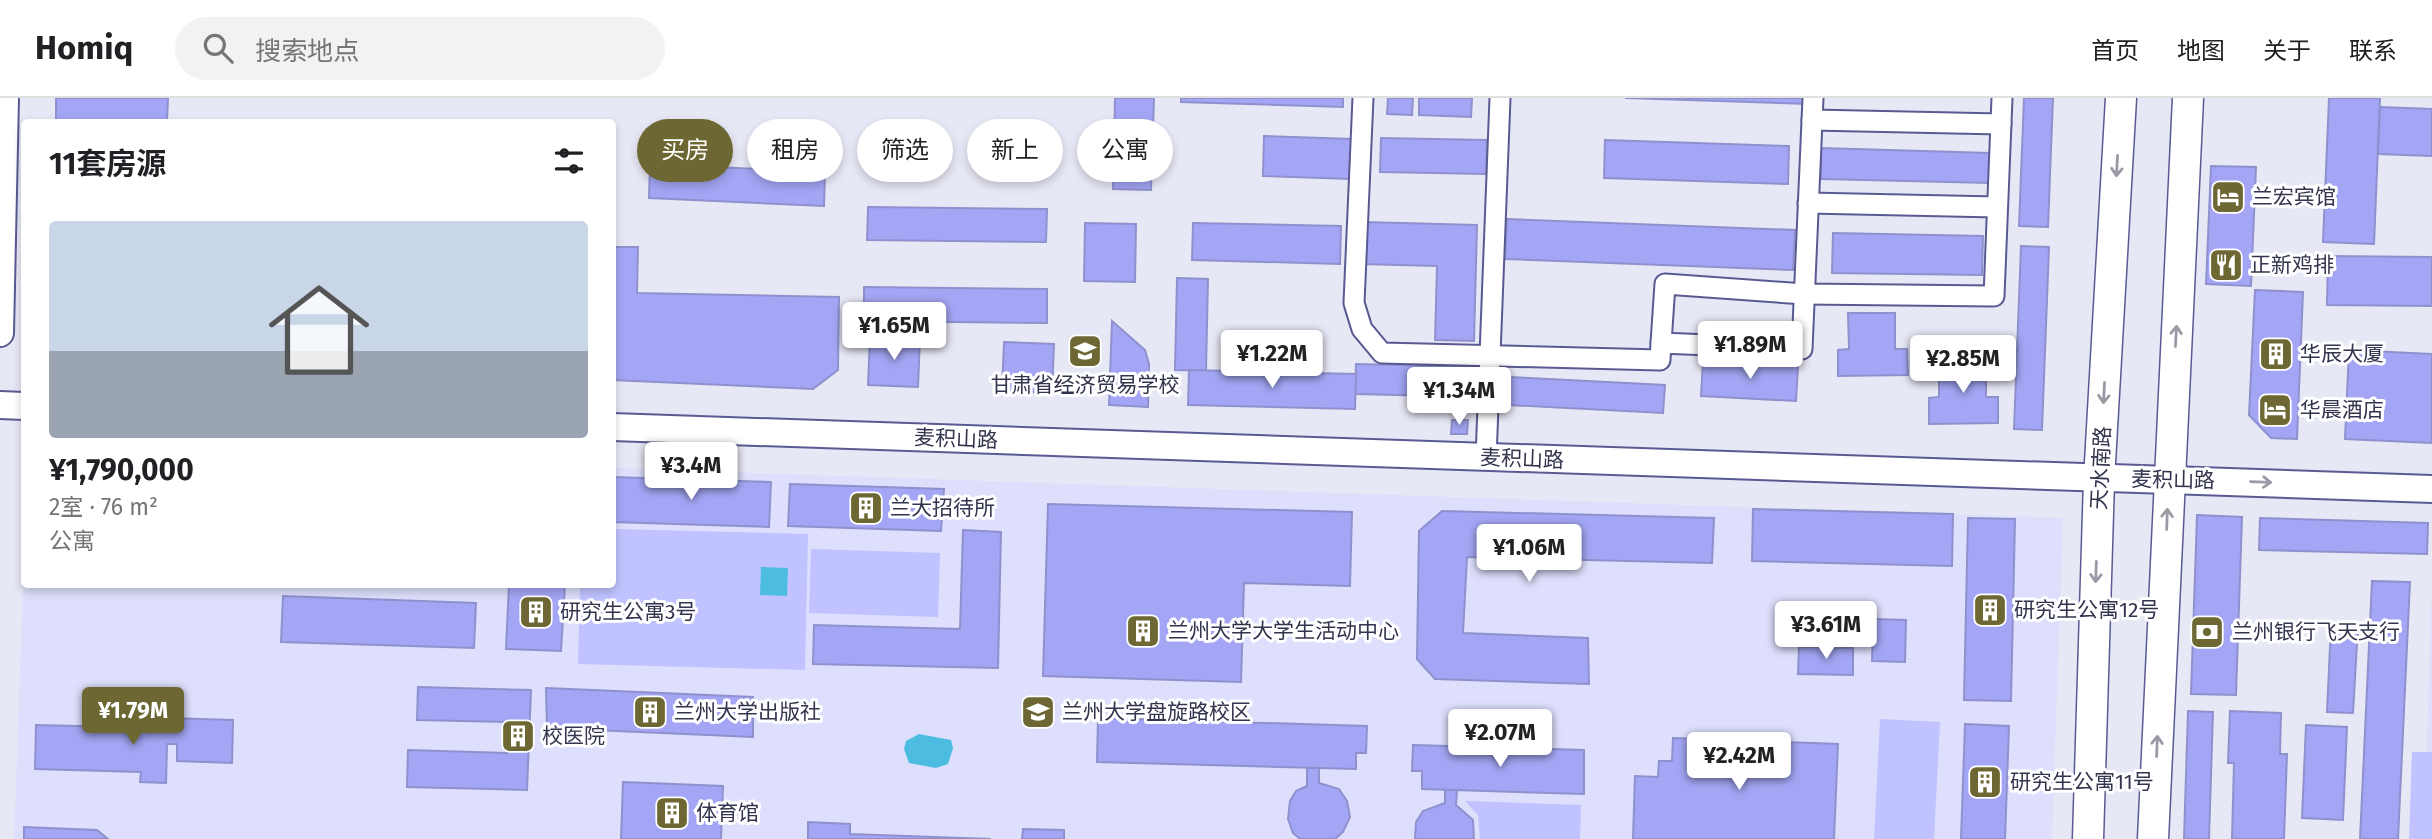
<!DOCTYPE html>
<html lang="zh">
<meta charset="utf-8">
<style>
:root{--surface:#fff;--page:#f2f2f2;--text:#202124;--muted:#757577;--line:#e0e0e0;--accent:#6d6733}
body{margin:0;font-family:"Fira Sans","Noto Sans SC",sans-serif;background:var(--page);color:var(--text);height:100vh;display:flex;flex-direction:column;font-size:26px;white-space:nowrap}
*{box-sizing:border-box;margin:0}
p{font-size:23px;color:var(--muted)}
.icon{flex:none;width:38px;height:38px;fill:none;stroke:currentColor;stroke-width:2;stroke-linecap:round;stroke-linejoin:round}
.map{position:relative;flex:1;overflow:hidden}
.side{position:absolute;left:21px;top:21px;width:595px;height:469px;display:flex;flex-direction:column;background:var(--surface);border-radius:7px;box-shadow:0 4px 10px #0003}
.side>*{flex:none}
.hud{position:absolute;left:637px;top:21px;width:665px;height:63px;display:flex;gap:14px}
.price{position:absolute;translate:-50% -60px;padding:0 16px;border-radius:7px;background:#fff;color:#222;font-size:23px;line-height:46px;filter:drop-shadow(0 2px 4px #0008)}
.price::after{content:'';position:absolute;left:50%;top:42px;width:21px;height:16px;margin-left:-10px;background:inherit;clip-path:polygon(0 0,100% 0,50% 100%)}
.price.selected{background:var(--accent);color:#fff}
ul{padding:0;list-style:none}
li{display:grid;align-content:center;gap:14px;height:371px;padding:0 28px}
li span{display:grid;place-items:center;height:217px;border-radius:7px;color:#555}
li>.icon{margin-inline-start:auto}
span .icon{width:126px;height:126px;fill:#fffc;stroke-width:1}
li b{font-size:30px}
h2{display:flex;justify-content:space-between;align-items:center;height:84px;padding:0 28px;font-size:30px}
.chip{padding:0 24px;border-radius:32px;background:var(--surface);box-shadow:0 4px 10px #0003;font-size:24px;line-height:63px}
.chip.selected{background:var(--accent);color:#fff}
header{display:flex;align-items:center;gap:42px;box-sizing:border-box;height:98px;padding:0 35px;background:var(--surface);border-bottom:2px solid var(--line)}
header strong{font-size:33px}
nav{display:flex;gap:38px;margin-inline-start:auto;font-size:24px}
.search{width:490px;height:63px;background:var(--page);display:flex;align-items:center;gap:18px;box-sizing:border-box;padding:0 24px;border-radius:38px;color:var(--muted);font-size:26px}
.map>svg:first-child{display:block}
.built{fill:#dddffc}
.green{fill:#c0c3ff}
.water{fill:#4cbde1}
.building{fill:#a4a6f5;stroke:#8f91ce;stroke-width:2}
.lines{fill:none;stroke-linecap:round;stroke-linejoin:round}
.street-casing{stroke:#5a5a93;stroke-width:23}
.secondary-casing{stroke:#5a5a93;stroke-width:30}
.primary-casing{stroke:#5a5a93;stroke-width:33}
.street{stroke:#fff;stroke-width:19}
.secondary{stroke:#fff;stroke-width:26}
.primary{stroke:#fff;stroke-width:30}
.oneway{stroke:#999aa6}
.labels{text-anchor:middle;stroke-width:6;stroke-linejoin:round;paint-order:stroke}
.poi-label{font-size:21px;fill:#33344d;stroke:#fff;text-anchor:start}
.street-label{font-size:21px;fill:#33344d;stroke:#fff}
</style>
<header>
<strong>Homiq</strong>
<div class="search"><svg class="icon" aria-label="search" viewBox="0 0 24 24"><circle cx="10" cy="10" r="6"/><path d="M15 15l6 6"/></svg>搜索地点</div>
<nav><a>首页</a><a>地图</a><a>关于</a><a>联系</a></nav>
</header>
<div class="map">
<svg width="2432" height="741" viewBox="0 0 2432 741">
<rect width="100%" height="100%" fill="#e7e8f5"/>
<g class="built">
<polygon points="613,370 2063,420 2052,741 14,741 24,461 24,486 612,486"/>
<polygon points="2432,481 2432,741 2424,741"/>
</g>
<g class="green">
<polygon points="613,431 808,436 805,572 578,566 580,487 612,486"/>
<polygon points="811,451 940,455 938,519 809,515"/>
<polygon points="1880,621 1940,624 1934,741 1874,741"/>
<polygon points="2412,654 2432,654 2432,741 2409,741"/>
<polygon points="1465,703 1581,707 1580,741 1480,741 1478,717"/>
</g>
<g class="water">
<polygon points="761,469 788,470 787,498 760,497"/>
<polygon points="919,636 951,642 953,650 948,666 936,670 909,665 904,651 906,643"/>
</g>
<g class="building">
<polygon points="56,0 168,0 167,24 56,24"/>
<polygon points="1115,0 1154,0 1151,92 1113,91"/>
<polygon points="1181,0 1343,0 1343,9 1181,4"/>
<polygon points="1388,0 1413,0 1412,17 1387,16"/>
<polygon points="1419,0 1472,0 1471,19 1419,17"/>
<polygon points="1625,0 1808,0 1808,6"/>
<polygon points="2024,0 2053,0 2048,129 2019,128"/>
<polygon points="2329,0 2380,0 2374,146 2323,144"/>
<polygon points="2380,9 2432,11 2432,58 2378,56"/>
<polygon points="1264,38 1352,41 1351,81 1263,78"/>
<polygon points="1381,40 1487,42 1486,76 1380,74"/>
<polygon points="1605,42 1789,48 1788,86 1604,80"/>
<polygon points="1821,50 1990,55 1990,85 1821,81"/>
<polygon points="650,66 825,74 824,108 649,100"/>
<polygon points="2211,68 2256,69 2251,188 2206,186"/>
<polygon points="868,109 1047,111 1046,144 867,142"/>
<polygon points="1507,121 1795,132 1793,172 1505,161"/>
<polygon points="1363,124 1477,127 1474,243 1435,242 1437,168 1362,166"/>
<polygon points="1085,125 1136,126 1135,184 1084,183"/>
<polygon points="1193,125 1341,128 1340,166 1192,162"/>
<polygon points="1833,135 1983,138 1982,177 1832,175"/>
<polygon points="2021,148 2049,149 2042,332 2014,331"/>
<polygon points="612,149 638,149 637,195 839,199 838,272 813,291 612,282"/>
<polygon points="2328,158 2432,159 2432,208 2327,207"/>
<polygon points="1177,180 1208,181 1206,273 1175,272"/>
<polygon points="864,189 1047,191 1047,225 864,223"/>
<polygon points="2255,192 2303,194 2297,341 2271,340 2249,317"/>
<polygon points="1848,215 1895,215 1895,251 1907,251 1908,277 1838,278 1838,252 1849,251"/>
<polygon points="1112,223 1145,252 1149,266 1148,309 1109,307"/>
<polygon points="870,238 920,240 918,289 868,287"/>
<polygon points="1004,244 1054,246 1052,295 1002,293"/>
<polygon points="2349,252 2432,256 2432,345 2345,341"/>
<polygon points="1703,263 1798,268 1796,303 1701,298"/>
<polygon points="1939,263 1986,263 1986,299 1998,299 1998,325 1929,326 1929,300 1939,299"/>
<polygon points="1356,266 1478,269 1477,299 1355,296"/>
<polygon points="1189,272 1356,276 1355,311 1188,307"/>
<polygon points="1509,279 1665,287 1663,315 1508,307"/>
<polygon points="1452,322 1468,322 1467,336 1451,336"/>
<polygon points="612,379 771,384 769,429 612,424"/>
<polygon points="790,386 944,391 941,433 788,428"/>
<polygon points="1048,406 1352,414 1350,488 1244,485 1241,584 1043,578"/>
<polygon points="1753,411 1953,416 1952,468 1752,463"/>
<polygon points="1442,413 1714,420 1712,465 1467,459 1463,535 1588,540 1589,586 1435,581 1417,561 1419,433"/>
<polygon points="2197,417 2242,419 2236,597 2191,596"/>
<polygon points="1968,420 2015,421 2011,603 1964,602"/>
<polygon points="2260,420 2428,425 2427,456 2259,452"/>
<polygon points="963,432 1001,434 998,570 813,566 814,527 960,531"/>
<polygon points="2372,483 2410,484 2398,741 2360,741"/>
<polygon points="509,486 565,486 561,553 506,551"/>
<polygon points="283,498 476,505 474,550 281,544"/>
<polygon points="1873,521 1906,522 1905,564 1872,563"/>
<polygon points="2331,527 2358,528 2353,615 2327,614"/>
<polygon points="1799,549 1853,550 1853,577 1798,576"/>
<polygon points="418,589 531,592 527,692 407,689 408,652 507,655 508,624 417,622"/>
<polygon points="546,590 753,599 753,639 547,630"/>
<polygon points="2188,613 2213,614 2209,741 2184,741"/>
<polygon points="2230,613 2281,615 2280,656 2287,656 2284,741 2232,741 2234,665 2228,665"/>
<polygon points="167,620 233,622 232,665 177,663 177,646 167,646 166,685 140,684 141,674 35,671 36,627 167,630"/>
<polygon points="1098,620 1367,628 1366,655 1356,655 1356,671 1097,664"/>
<polygon points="1965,626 2009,628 2005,741 1961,741"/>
<polygon points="2306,627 2347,629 2343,722 2302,720"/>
<polygon points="1673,640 1838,646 1834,741 1633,741 1635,678 1658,679 1659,663 1672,663"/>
<polygon points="1413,647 1584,652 1584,696 1422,691 1422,673 1412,673"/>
<polygon points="1307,670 1319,670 1319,685 1339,691 1347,703 1350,719 1343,734 1335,741 1300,741 1293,735 1288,721 1290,703 1296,693 1307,688"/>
<polygon points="623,684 723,688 721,741 621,741"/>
<polygon points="1445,692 1457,692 1456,707 1473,722 1474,741 1415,741 1416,724 1423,713 1445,705"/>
<polygon points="808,724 850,726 850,736 991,741 808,741"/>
<polygon points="24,729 97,732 108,741 24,741"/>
<polygon points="1023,731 1064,732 1064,741 1022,741"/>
</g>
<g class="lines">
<g class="street-casing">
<g id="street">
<polyline points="1363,0 1354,205 1362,231 1382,255 1660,262 1661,245 1802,251 1813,0"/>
<polyline points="1812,22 2001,26"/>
<polyline points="1808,105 1997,109"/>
<polyline points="1661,245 1665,186 1804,196 1994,198 2002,0"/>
<polyline points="1486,360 1500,0"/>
</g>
</g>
<g class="secondary-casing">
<g id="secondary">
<polyline points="0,235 5,0"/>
<polyline points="0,307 24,308"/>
<polyline points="612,329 2432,391"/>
</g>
</g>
<g class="primary-casing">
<g id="primary">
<polyline points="2088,741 2099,382 2121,0"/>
<polyline points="2153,741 2188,0"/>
</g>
</g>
<use href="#street" class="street"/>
<use href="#secondary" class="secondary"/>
<use href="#primary" class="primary"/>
</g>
<defs><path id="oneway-shaft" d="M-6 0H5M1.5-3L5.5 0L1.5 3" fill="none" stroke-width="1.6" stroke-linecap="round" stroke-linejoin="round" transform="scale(1.75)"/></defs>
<g class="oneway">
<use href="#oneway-shaft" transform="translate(2117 68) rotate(93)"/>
<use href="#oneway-shaft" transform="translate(2176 238) rotate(-87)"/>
<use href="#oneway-shaft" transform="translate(2104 295) rotate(93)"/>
<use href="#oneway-shaft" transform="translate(2261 384) rotate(2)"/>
<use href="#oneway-shaft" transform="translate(2167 421) rotate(-88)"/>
<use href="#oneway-shaft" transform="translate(2096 474) rotate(92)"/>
<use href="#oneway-shaft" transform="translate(2157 648) rotate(-88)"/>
</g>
<defs>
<g id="hotel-square" transform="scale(1.75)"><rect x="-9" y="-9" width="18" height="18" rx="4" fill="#6d6733" stroke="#fff"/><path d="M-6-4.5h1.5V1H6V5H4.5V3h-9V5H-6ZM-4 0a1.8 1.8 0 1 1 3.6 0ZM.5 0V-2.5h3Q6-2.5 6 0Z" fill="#fff"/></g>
<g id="restaurant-square" transform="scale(1.75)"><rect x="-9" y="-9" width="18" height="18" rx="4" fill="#6d6733" stroke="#fff"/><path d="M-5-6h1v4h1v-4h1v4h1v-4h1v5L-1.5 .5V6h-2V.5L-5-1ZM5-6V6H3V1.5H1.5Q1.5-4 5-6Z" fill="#fff"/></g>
<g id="university-square" transform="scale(1.75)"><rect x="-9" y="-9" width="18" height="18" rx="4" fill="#6d6733" stroke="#fff"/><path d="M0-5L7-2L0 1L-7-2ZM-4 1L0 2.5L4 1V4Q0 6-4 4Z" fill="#fff"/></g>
<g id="building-square" transform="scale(1.75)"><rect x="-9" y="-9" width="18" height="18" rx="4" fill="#6d6733" stroke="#fff"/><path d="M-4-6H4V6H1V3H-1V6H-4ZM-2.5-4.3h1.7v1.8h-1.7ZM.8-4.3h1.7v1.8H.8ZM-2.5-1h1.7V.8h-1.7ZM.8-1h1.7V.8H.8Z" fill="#fff"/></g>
<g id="bank-square" transform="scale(1.75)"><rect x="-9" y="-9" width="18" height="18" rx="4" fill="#6d6733" stroke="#fff"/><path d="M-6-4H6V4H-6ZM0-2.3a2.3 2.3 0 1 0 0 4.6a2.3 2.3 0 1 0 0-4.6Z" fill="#fff"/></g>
</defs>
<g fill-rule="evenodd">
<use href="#hotel-square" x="2228" y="99"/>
<use href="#restaurant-square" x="2226" y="167"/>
<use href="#university-square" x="1085" y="253"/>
<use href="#building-square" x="2276" y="256"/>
<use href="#hotel-square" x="2275" y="312"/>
<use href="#building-square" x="866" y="410"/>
<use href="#building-square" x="1990" y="512"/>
<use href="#building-square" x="536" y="514"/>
<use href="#building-square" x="1143" y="533"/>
<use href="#bank-square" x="2207" y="534"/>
<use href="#building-square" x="650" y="614"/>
<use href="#university-square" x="1038" y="614"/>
<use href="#building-square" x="518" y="638"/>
<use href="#building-square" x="1985" y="684"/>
<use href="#building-square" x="672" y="715"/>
</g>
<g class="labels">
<g class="poi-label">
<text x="2252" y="106">兰宏宾馆</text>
<text x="2250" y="174">正新鸡排</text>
<text x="2300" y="263">华辰大厦</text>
<text x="1085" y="294" text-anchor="middle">甘肃省经济贸易学校</text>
<text x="2300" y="319">华晨酒店</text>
<text x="890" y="417">兰大招待所</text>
<text x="2014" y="519">研究生公寓12号</text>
<text x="560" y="521">研究生公寓3号</text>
<text x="1168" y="540">兰州大学大学生活动中心</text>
<text x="2232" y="541">兰州银行飞天支行</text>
<text x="674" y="621">兰州大学出版社</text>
<text x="1062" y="621">兰州大学盘旋路校区</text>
<text x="542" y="645">校医院</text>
<text x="2010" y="691">研究生公寓11号</text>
<text x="696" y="722">体育馆</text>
</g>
<g class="street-label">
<text transform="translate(956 341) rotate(2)" y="7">麦积山路</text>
<text transform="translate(1522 361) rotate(2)" y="7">麦积山路</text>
<text transform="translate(2101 370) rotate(-87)" y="7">天水南路</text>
<text transform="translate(2173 382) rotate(1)" y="7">麦积山路</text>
</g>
</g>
</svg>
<b class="price" style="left:894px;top:264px">¥1.65M</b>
<b class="price" style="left:1750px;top:283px">¥1.89M</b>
<b class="price" style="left:1272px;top:292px">¥1.22M</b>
<b class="price" style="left:1963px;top:297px">¥2.85M</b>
<b class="price" style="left:1459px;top:329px">¥1.34M</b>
<b class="price" style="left:691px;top:404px">¥3.4M</b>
<b class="price" style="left:1529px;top:486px">¥1.06M</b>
<b class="price" style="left:1826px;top:563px">¥3.61M</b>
<b class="price selected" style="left:133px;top:649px">¥1.79M</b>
<b class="price" style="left:1500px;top:671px">¥2.07M</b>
<b class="price" style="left:1739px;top:694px">¥2.42M</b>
<div class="hud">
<a class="chip selected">买房</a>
<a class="chip">租房</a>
<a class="chip">筛选</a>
<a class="chip">新上</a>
<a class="chip">公寓</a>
</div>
<section class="side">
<h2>11套房源<svg class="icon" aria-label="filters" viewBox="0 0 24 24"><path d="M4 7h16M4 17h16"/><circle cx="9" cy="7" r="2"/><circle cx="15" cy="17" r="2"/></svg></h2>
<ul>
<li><span style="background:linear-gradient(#c9d6e8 60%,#9aa5b1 0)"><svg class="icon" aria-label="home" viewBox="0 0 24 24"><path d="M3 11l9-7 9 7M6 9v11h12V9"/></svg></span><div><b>¥1,790,000</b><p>2室 · 76 m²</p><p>公寓</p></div></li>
</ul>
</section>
</div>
